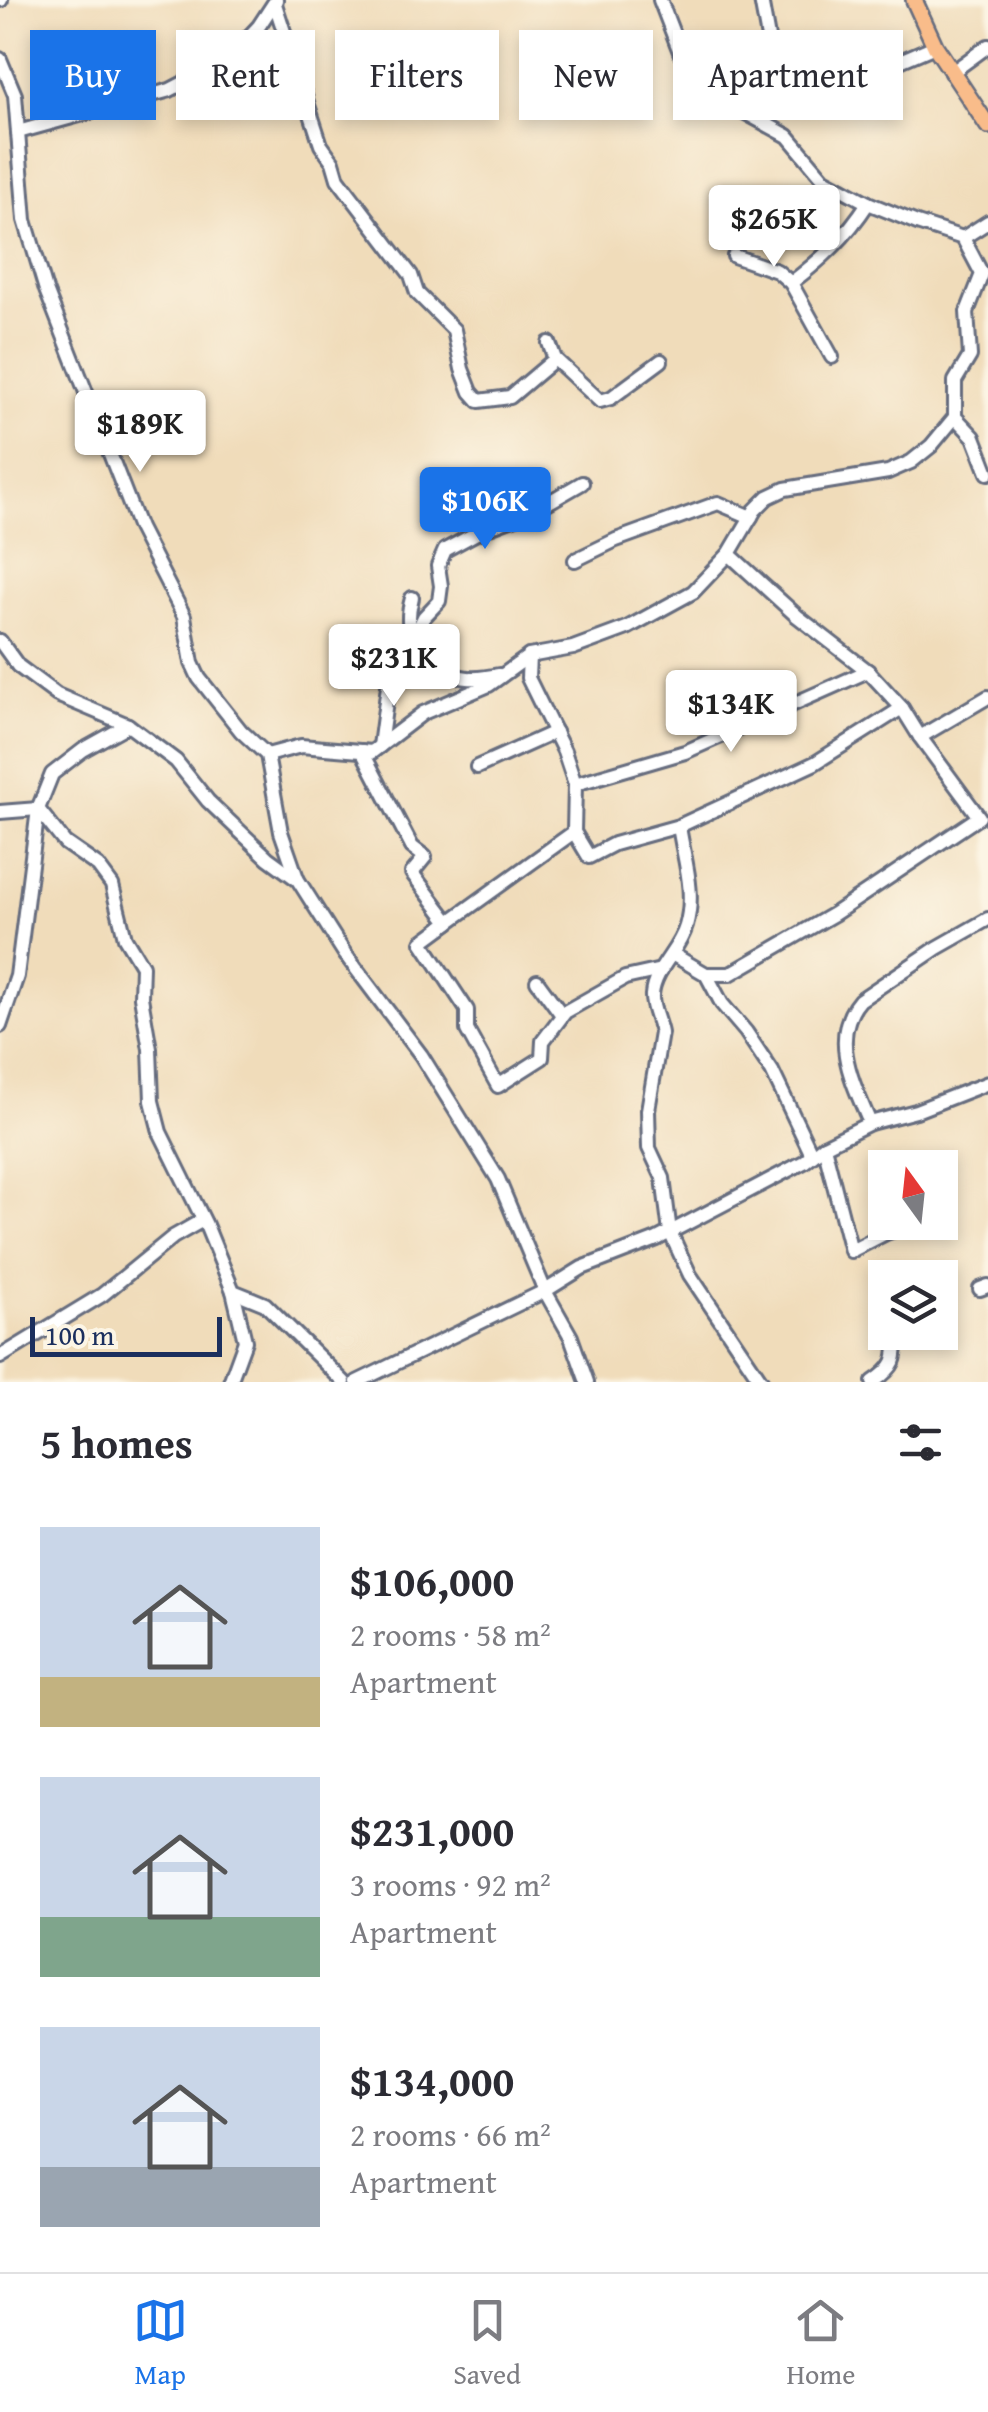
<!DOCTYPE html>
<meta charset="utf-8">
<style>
:root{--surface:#fff;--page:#f7f7f7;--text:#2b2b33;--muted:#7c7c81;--line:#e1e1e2;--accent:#1a73e8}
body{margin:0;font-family:"Gentium Book Plus",serif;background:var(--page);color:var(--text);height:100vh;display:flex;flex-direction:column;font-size:38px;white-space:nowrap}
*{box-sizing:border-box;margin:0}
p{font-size:32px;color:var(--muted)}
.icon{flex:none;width:55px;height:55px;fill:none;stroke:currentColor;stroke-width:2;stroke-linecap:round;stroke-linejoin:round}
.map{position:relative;height:1382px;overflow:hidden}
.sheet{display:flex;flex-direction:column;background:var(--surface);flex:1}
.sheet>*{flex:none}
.guide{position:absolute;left:30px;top:30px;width:930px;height:90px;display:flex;gap:20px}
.needle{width:65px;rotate:345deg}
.fabs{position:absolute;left:868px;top:1150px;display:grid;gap:20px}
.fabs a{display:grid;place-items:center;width:90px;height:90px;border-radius:0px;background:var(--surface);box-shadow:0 5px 15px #0003;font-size:50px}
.scale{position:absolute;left:30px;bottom:25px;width:192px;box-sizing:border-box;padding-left:10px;border:5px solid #1b2f5e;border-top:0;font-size:28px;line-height:35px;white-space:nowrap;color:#1b2f5e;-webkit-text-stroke:8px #fcf5e5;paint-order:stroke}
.price{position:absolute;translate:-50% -85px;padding:0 22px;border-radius:10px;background:#fff;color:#222;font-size:32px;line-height:65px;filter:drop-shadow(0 2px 5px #0008)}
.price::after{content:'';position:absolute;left:50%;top:60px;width:30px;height:22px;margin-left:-15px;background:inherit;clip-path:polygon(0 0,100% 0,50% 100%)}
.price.current{background:var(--accent);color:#fff}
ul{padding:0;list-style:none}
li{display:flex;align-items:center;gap:30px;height:250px;padding:0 40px}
li span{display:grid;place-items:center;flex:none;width:280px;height:200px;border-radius:0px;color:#555}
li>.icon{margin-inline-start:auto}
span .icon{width:120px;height:120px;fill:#fffc;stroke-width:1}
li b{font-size:42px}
h2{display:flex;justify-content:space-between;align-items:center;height:120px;padding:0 40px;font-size:42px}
.tag{padding:0 35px;border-radius:0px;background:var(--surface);box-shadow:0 5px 15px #0003;font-size:35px;line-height:90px}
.tag.current{background:var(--accent);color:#fff}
.dock{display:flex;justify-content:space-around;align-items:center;height:140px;border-top:2px solid var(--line);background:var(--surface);font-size:28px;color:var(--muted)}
.dock a{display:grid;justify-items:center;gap:5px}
.dock .current{color:var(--accent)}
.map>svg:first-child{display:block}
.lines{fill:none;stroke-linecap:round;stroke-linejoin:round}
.minor-casing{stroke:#666c7e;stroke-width:18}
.major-casing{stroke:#666c7e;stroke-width:20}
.minor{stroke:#fff;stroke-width:12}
.major{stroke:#f9bc8a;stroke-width:15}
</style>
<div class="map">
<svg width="988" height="1382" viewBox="0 0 988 1382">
<rect width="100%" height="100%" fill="#fcf5e5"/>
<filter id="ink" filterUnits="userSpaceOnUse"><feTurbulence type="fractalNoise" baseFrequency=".01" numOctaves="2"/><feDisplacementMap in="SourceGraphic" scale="20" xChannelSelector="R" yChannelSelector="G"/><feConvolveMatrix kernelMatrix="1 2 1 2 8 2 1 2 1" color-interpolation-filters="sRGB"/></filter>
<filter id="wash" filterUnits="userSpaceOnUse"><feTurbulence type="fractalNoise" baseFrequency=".0048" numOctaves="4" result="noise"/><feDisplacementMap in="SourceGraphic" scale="40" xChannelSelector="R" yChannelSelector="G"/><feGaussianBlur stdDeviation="2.25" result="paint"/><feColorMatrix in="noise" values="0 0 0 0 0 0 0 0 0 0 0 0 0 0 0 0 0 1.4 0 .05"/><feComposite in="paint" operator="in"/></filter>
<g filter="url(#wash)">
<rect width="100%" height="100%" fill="#f0dcba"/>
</g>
<g filter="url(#ink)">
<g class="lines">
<g class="minor-casing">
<g id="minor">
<polyline points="0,0 1,0"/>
<polyline points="761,0 768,38 783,79 785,110"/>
<polyline points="275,4 321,145 333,162 338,179 411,275 417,293 454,330 462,369 471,392 479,401 510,397 555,359"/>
<polyline points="0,59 15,95 25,220 46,290 139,528 184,616 192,663 199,678 241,731 267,755 281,832 297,878"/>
<polyline points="951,73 988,46"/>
<polyline points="742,110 785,110 935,46"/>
<polyline points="18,132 170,90 216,66 243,43 259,26 276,0"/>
<polyline points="963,238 988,222"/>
<polyline points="734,256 777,271 791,283"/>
<polyline points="549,343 555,359 600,401 611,398 661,361"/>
<path d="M832,357L791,283C822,259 846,237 868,203"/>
<polyline points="955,417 974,437 988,473"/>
<polyline points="575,560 616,540 718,503 751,517"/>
<path d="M412,598C403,630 414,648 439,665C449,672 456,677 468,678C479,679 489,677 499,675"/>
<polyline points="414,638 424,617 439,601 441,586 438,566 445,550 484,529 535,510 582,483"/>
<polyline points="0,641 18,666 57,695 128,725"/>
<path d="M529,656L528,678L564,751L575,784L574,832L589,857L614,844L679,826C684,860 696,892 686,926C679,951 654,969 652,995C651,1007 659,1021 661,1033L648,1110L649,1148L663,1178L670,1232L690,1275L762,1382"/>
<polyline points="920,737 988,697"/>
<polyline points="380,746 388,686 407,673 451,675"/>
<polyline points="362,751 412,847 425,857 412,873 449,922 422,942 467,1010 467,1030 498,1086 542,1058 543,1041 565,1012 625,978 661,970"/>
<polyline points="267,755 301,746 372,752 423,713 489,685 529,656 573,648 627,628 693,592 729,554 755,510 768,497 785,489 888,472 911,462 931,446 955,417 955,381 970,356 967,312 982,274 963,238 917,223 868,203 824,179 788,136 722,100 693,77 680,52 660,0"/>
<polyline points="477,767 555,732"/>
<polyline points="575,784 685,752 868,671"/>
<polyline points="0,812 38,809 65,843 98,866 112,885 125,938 142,966 141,997 150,1049 152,1101 160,1132 206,1225 233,1291 265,1304 344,1382"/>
<polyline points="679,826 815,763 902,708"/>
<polyline points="442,927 574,832"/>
<polyline points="672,954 706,974 730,974 834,914 979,817 920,737 902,708 868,671 797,616 729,554"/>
<polyline points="706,974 722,1004 746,1032 772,1071 812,1155"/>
<polyline points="537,981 562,1015"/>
<polyline points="0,1026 17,976 38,809 52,774 83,750 128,725 176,761 208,801 268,858 298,880 345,954 421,1055 498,1179 545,1291 571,1337 587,1382"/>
<path d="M870,1123C854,1085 828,1037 860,1000L937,948L988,919"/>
<polyline points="824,1146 851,1251 886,1233 911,1224"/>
<polyline points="980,1289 988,1286"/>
<polyline points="0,1357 102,1295 173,1237 203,1220"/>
<polyline points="230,1382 245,1341 233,1291"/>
<polyline points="357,1382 545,1291 582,1268 657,1239 804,1162 824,1146 870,1123 916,1111 988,1083"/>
<path d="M873,1382C895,1367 898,1359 895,1332"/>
</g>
</g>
<g class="major-casing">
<polyline id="major" points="914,0 935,46 988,126"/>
</g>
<use href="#minor" class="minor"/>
<use href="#major" class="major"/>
</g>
</g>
</svg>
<div class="fabs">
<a><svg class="needle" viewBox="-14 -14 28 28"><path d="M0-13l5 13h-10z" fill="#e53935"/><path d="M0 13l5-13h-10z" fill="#7c7c81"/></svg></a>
<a><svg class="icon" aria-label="layers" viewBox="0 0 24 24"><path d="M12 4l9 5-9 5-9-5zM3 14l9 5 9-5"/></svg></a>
</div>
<div class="scale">100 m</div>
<b class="price" style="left:774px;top:270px">$265K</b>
<b class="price" style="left:140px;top:475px">$189K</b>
<b class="price current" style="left:485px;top:552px">$106K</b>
<b class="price" style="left:394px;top:709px">$231K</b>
<b class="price" style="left:731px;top:755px">$134K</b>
<div class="guide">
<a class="tag current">Buy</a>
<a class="tag">Rent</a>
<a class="tag">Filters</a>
<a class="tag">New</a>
<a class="tag">Apartment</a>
</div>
</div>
<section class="sheet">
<h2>5 homes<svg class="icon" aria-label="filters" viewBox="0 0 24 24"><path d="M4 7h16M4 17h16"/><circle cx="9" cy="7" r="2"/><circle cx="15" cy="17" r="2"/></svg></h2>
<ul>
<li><span style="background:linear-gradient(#c9d6e8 75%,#c2b280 0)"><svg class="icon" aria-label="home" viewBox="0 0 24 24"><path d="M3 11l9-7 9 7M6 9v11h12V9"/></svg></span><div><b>$106,000</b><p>2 rooms · 58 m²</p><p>Apartment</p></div></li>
<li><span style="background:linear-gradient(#c9d6e8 70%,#7fa58c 0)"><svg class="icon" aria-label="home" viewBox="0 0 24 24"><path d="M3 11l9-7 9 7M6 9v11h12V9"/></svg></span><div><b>$231,000</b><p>3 rooms · 92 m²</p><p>Apartment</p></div></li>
<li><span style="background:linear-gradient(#c9d6e8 70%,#9aa5b1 0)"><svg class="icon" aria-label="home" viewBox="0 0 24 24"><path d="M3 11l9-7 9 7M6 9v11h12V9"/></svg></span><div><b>$134,000</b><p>2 rooms · 66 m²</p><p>Apartment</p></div></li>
</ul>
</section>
<nav class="dock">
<a class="current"><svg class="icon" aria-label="map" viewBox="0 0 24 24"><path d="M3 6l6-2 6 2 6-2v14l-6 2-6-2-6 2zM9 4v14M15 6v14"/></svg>Map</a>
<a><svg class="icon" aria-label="saved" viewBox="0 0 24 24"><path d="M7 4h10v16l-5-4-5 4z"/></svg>Saved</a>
<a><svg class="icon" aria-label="home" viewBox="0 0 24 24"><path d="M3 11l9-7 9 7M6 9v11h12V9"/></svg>Home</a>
</nav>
